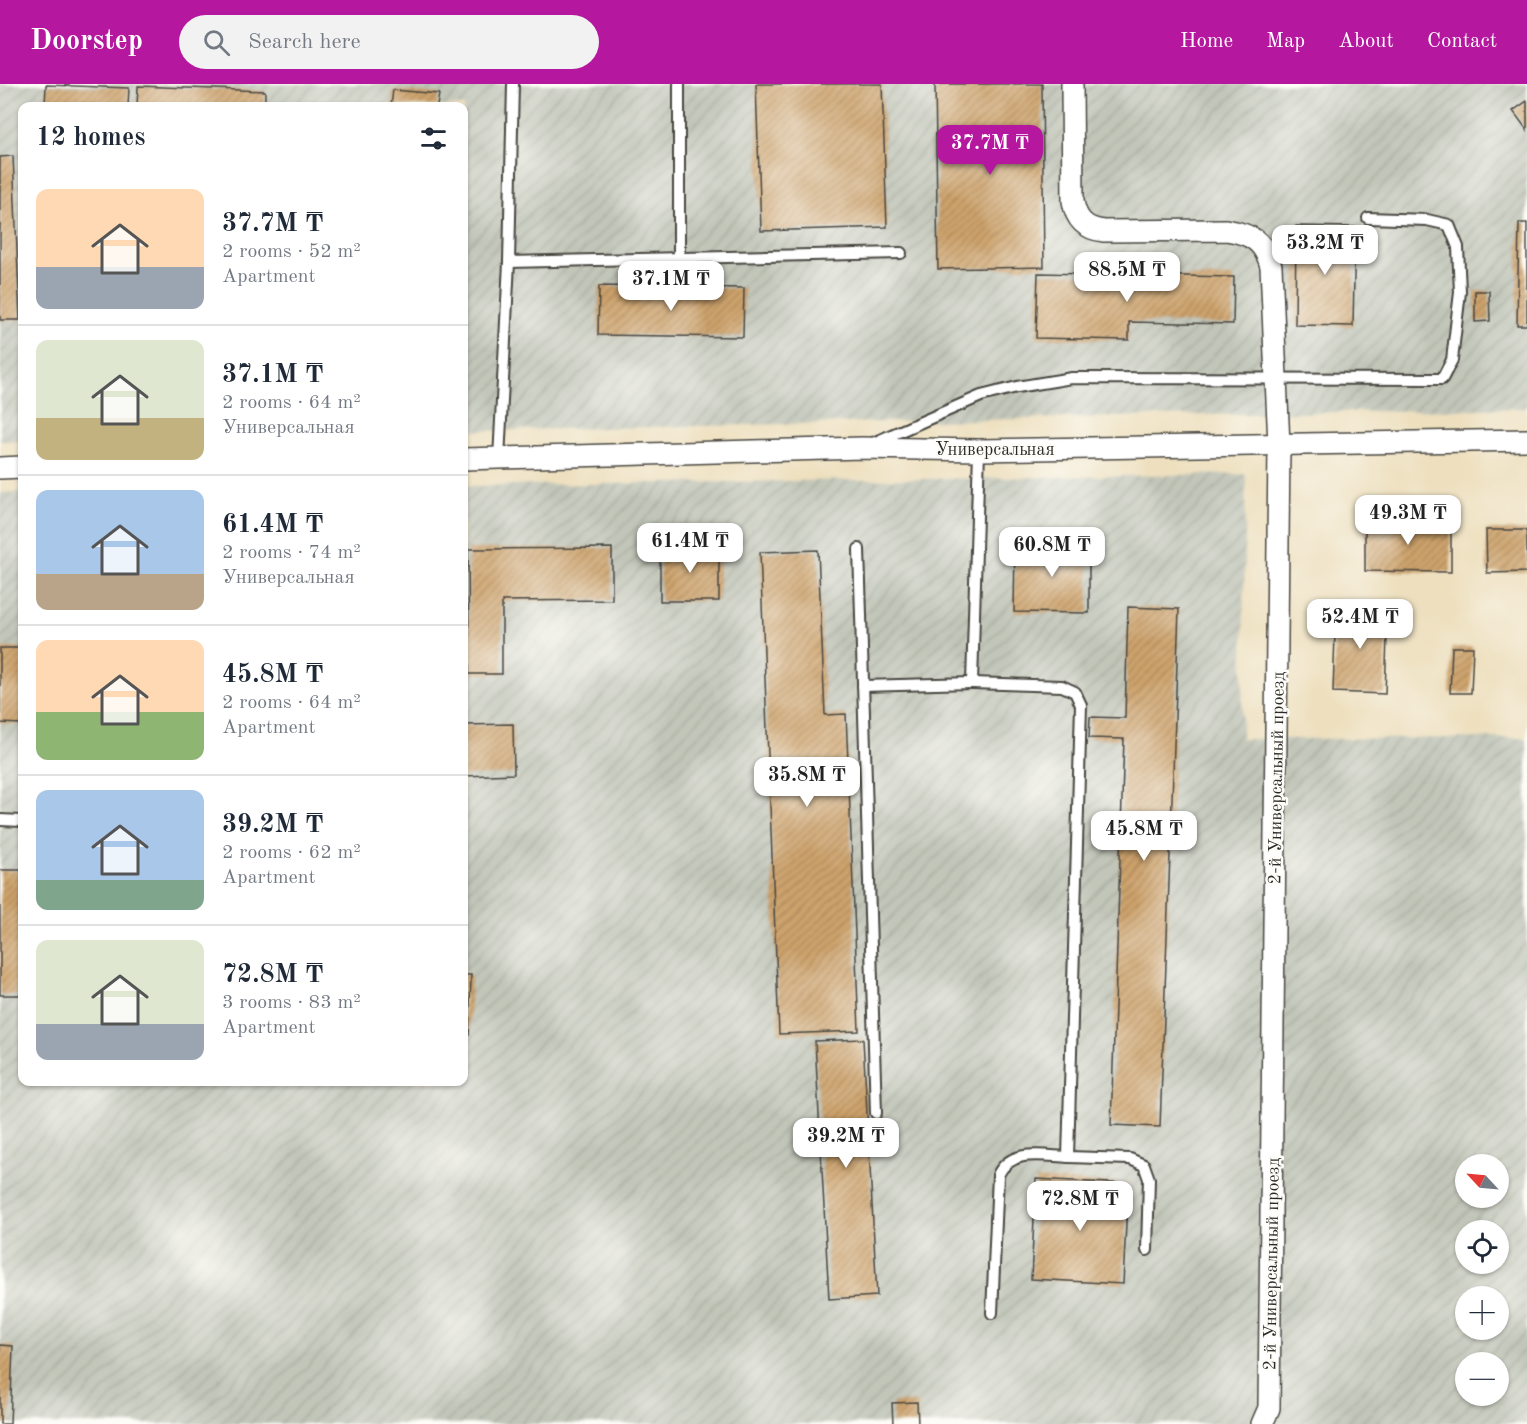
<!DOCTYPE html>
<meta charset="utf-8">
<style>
:root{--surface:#fff;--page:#f2f2f3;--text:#1f2937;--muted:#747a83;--line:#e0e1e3;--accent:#b5179e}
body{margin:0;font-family:"Old Standard TT",serif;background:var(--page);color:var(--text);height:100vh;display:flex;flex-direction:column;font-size:22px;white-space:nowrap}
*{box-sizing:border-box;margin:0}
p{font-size:20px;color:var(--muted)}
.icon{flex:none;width:33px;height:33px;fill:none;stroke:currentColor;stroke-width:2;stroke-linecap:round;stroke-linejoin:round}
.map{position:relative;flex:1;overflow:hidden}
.side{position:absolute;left:18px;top:18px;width:450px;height:984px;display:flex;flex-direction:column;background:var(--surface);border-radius:12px;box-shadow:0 2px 4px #0004}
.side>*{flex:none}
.needle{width:39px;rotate:296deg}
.controls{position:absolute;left:1455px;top:1070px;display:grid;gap:12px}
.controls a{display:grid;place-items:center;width:54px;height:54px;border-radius:50%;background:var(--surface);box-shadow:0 2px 4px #0004;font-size:30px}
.price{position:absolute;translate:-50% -51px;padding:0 14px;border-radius:12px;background:#fff;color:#222;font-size:20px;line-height:39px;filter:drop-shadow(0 2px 3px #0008)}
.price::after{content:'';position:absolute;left:50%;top:36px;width:18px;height:14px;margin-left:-9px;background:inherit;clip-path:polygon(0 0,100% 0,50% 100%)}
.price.current{background:var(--accent);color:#fff}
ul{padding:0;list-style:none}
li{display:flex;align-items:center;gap:18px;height:150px;padding:0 18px}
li+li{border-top:2px solid var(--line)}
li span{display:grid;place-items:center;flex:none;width:168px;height:120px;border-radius:12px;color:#555}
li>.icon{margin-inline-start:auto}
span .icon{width:72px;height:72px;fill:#fffc;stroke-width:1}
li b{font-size:26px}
h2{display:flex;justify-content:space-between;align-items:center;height:72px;padding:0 18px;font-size:26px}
header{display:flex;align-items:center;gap:36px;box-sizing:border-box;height:84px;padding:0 30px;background:var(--accent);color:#fff}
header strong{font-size:28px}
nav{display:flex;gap:33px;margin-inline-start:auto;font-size:21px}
.search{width:420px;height:54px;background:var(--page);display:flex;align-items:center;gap:15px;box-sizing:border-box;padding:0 21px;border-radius:33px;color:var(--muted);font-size:22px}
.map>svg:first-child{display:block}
.industrial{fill:url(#industrial-furrows);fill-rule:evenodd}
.building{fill:url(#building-hatch)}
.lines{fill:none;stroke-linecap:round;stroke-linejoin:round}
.lane-casing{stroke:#484641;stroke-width:14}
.street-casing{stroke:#484641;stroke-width:24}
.lane{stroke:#fff;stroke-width:10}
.street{stroke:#fff;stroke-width:21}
.labels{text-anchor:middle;stroke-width:5;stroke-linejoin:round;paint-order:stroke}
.street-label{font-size:18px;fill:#2b2b2b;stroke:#fdfcf7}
</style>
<header>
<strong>Doorstep</strong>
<div class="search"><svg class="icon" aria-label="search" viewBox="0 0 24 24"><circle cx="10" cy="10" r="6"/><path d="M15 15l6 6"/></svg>Search here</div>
<nav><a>Home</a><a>Map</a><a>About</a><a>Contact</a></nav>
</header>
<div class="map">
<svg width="1527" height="1340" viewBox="0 0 1527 1340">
<defs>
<pattern id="industrial-furrows" width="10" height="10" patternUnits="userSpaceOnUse" patternTransform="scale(1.5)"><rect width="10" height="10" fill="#c2c6b9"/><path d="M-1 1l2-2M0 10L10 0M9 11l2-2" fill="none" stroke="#a7aa9f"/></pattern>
<pattern id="building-hatch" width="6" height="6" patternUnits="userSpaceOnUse" patternTransform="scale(1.5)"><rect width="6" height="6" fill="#cea36c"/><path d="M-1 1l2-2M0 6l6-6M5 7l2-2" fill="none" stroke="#a78559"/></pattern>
</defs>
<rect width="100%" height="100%" fill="#fdfcf7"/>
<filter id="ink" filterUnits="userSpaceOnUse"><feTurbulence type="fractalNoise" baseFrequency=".0167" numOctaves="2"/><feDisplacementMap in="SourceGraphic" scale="12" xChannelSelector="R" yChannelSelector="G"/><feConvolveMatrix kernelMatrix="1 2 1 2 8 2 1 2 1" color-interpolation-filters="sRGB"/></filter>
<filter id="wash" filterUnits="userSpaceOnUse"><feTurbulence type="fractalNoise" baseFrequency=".008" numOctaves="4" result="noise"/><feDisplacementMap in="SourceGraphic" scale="24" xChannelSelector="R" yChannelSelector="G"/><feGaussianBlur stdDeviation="1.35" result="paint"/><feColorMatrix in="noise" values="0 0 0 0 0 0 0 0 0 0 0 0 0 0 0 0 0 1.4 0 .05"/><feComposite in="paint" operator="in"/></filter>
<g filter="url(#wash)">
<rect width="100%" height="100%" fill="#eee0bf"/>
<g class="industrial">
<polygon points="0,0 1527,0 1527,324 464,347 464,22 22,22 22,357 0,357"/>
<path d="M1246,390L1242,655L1527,654V1340H0V409L22,408V998H464V402ZM1466,1080H1498V1113H1466ZM1466,1146H1498V1179H1466ZM1466,1212H1498V1245H1466ZM1466,1278H1498V1311H1466Z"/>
</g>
<g id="blocks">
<g class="building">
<polygon points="756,0 882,0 887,143 761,147"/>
<polygon points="935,0 1042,0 1044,183 938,185"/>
<polygon points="46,1 129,4 128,22 45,22"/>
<polygon points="138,2 265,7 265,22 137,22"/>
<polygon points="393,6 439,10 437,22 391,22"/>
<polygon points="1527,17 1527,46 1513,27"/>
<polygon points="13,72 20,236 0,236 0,73"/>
<polygon points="1519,139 1527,139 1527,241 1517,241"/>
<polygon points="1296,142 1355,143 1353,242 1295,241"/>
<polygon points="1038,189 1234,193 1233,240 1129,238 1129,256 1036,254"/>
<polygon points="599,202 744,204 743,253 598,251"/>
<polygon points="1475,207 1489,207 1490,237 1475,238"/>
<polygon points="1365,436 1451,437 1451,488 1365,487"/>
<polygon points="1486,446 1527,446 1527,488 1487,489"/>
<polygon points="1015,459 1089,460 1089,529 1014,528"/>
<polygon points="719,463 719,517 660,517 660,464"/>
<polygon points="612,464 612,516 502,517 502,590 469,590 468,465"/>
<polygon points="818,466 825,631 846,630 859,947 779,950 760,468"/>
<polygon points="1336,522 1388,524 1385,610 1333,608"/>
<polygon points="1128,523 1179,525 1160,1043 1111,1041 1124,655 1089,654 1090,633 1125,634"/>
<polygon points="1452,563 1473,563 1471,609 1450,609"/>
<polygon points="0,564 22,564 22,640 0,639"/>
<polygon points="513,640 514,690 464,692 464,641"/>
<rect x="0" y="786" width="22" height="125"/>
<polygon points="464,891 471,891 469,951 464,951"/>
<polygon points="863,955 877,1212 829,1215 815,957"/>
<polygon points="1036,1095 1128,1100 1123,1200 1031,1195"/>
<polygon points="0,1261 13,1262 10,1340 0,1340"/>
<polygon points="917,1318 918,1340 893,1340 892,1319"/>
</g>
</g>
</g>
<g filter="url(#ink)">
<use href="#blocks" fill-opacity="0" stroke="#484641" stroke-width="1.5"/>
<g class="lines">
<g class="lane-casing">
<g id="lane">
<polyline points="513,0 509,178 901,169"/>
<polyline points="679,174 679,0"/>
<polyline points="873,359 981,312 1017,303 1072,294 1442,295 1452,276 1460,208 1458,163 1449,141 1427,136 1368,134"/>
<polyline points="979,366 972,599 1062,602 1075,608 1081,621 1068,1073 1130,1075 1144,1081 1149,1095 1147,1166"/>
<polyline points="499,375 509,178"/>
<polyline points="859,465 876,1029"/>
<polyline points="863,602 972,599"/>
<polyline points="0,736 22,737"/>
<path d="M992,1229L998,1091C1011,1064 1042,1072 1068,1073"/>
</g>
</g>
<g class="street-casing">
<g id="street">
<path d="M1072,0L1073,117C1076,136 1085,145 1104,147L1226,146C1251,150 1264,157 1271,182L1279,361L1269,1324L1262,1340"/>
<polyline points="464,375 862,364 979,366 1527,356"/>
<polyline points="0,384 22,383"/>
</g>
</g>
<use href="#lane" class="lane"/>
<use href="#street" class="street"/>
</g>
</g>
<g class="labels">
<g class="street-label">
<text x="995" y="371">Универсальная</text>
<text transform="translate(1276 694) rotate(-89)" y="6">2-й Универсальный проезд</text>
<text transform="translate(1271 1180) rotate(-89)" y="6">2-й Универсальный проезд</text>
</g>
</g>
</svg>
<div class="controls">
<a><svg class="needle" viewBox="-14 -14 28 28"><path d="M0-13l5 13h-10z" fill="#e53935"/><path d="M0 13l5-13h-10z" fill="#747a83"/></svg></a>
<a><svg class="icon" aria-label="locate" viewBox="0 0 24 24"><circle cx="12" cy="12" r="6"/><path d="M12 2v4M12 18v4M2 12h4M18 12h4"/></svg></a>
<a>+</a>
<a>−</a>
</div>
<b class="price current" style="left:990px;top:92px">37.7M ₸</b>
<b class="price" style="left:1325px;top:192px">53.2M ₸</b>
<b class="price" style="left:1127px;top:219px">88.5M ₸</b>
<b class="price" style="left:671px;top:228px">37.1M ₸</b>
<b class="price" style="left:1408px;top:462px">49.3M ₸</b>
<b class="price" style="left:690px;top:490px">61.4M ₸</b>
<b class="price" style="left:1052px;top:494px">60.8M ₸</b>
<b class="price" style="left:1360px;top:566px">52.4M ₸</b>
<b class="price" style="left:807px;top:724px">35.8M ₸</b>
<b class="price" style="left:1144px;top:778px">45.8M ₸</b>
<b class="price" style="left:846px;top:1085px">39.2M ₸</b>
<b class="price" style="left:1080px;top:1148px">72.8M ₸</b>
<section class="side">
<h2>12 homes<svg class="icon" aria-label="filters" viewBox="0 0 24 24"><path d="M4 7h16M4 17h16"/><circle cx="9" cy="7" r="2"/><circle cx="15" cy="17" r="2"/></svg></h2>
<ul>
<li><span style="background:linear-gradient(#ffd9b3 65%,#9aa5b1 0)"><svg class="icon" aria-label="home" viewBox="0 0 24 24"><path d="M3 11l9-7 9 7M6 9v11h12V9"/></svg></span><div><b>37.7M ₸</b><p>2 rooms · 52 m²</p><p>Apartment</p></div></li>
<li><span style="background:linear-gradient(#dfe7d0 65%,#c2b280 0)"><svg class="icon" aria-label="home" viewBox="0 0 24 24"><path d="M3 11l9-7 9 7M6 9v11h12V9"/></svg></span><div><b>37.1M ₸</b><p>2 rooms · 64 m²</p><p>Универсальная</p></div></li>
<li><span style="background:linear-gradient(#a9c7e8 70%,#b9a48a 0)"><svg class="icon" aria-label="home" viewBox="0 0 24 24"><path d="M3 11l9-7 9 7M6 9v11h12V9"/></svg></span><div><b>61.4M ₸</b><p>2 rooms · 74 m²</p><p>Универсальная</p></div></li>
<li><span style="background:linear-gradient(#ffd9b3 60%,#8fb573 0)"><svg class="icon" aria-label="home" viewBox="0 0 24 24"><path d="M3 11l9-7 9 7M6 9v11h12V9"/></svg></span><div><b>45.8M ₸</b><p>2 rooms · 64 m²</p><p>Apartment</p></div></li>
<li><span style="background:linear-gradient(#a9c7e8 75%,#7fa58c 0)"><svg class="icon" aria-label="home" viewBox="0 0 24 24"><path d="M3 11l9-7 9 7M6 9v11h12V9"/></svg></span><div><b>39.2M ₸</b><p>2 rooms · 62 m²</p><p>Apartment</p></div></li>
<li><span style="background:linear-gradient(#dfe7d0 70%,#9aa5b1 0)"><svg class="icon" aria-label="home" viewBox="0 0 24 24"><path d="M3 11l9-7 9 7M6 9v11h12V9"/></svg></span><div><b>72.8M ₸</b><p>3 rooms · 83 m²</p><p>Apartment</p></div></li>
</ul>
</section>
</div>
